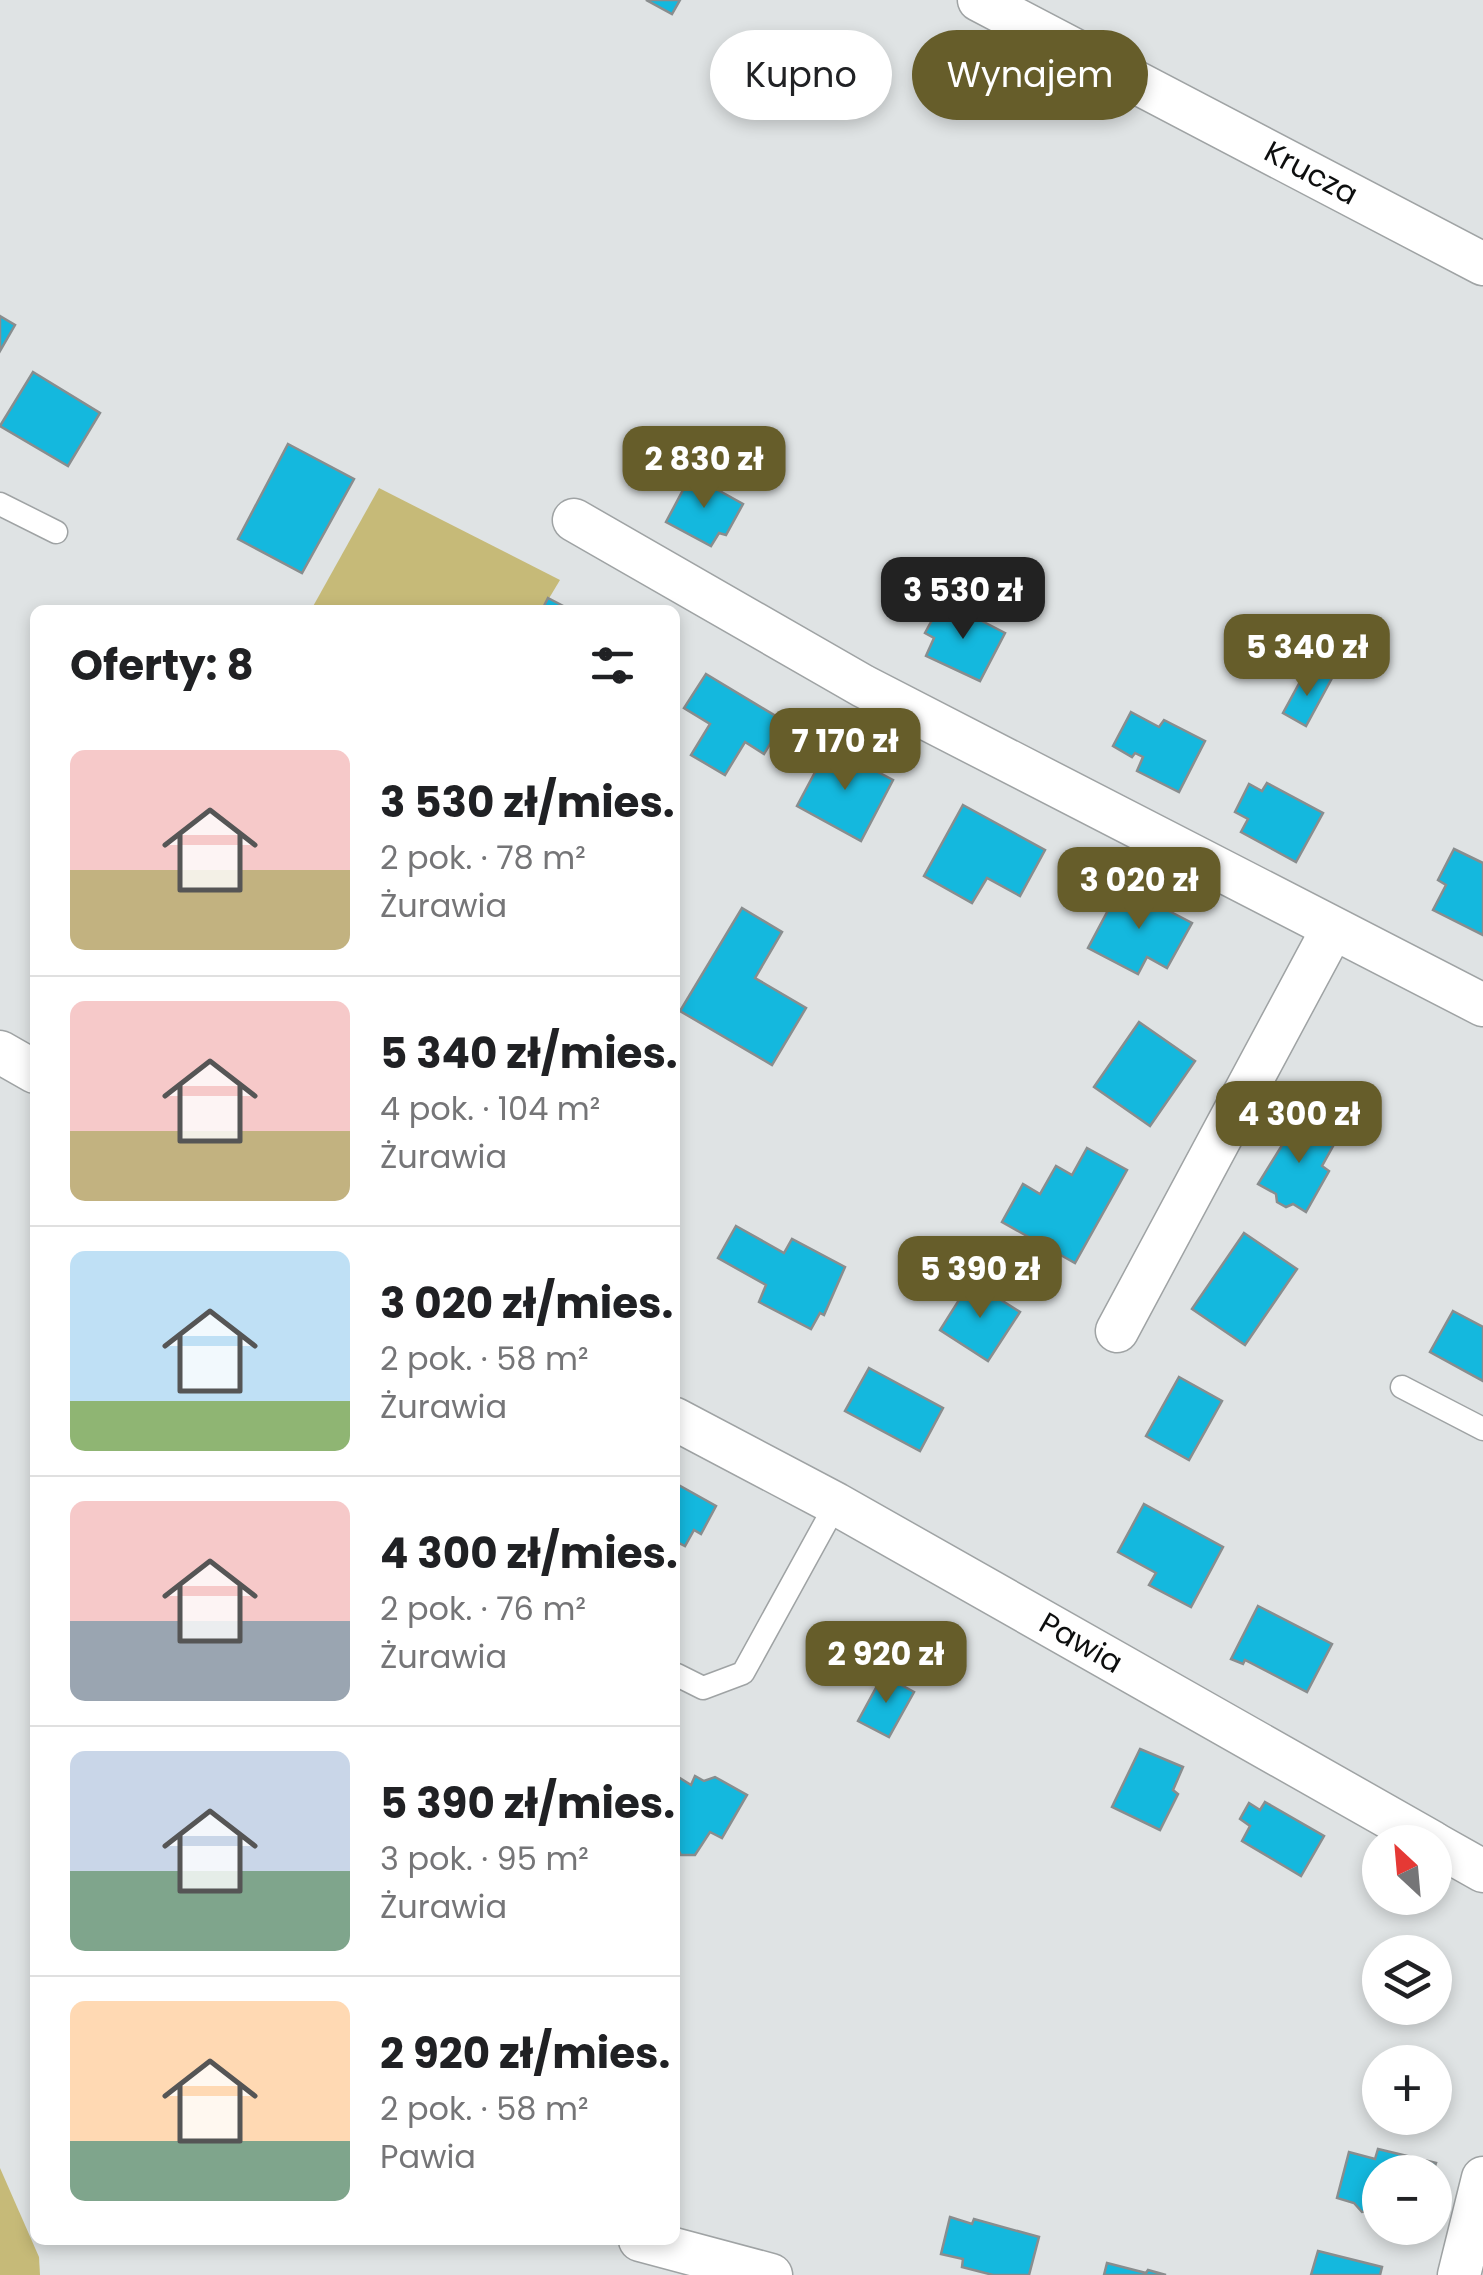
<!DOCTYPE html>
<html lang="pl">
<meta charset="utf-8">
<style>
:root{--surface:#fff;--page:#f6f6f6;--text:#202124;--muted:#757577;--line:#e0e0e0;--accent:#665d2a}
body{margin:0;font-family:Poppins,sans-serif;background:var(--page);color:var(--text);height:100vh;display:flex;flex-direction:column;font-size:38px;white-space:nowrap}
*{box-sizing:border-box;margin:0}
p{font-size:32px;color:var(--muted)}
.icon{flex:none;width:55px;height:55px;fill:none;stroke:currentColor;stroke-width:2;stroke-linecap:round;stroke-linejoin:round}
.map{position:relative;flex:1;overflow:hidden}
.panel{position:absolute;left:30px;top:605px;width:650px;height:1640px;display:flex;flex-direction:column;background:var(--surface);border-radius:15px;box-shadow:0 5px 15px #0003}
.panel>*{flex:none}
.hud{position:absolute;left:710px;top:30px;width:622px;height:90px;display:flex;gap:20px}
.needle{width:65px;rotate:334deg}
.tools{position:absolute;left:1362px;top:1825px;display:grid;gap:20px}
.tools a{display:grid;place-items:center;width:90px;height:90px;border-radius:50%;background:var(--surface);box-shadow:0 5px 15px #0003;font-size:50px}
.price{position:absolute;translate:-50% -85px;padding:0 22px;border-radius:20px;background:var(--accent);color:#fff;font-size:32px;line-height:65px;filter:drop-shadow(0 2px 5px #0008)}
.price::after{content:'';position:absolute;left:50%;top:60px;width:30px;height:22px;margin-left:-15px;background:inherit;clip-path:polygon(0 0,100% 0,50% 100%)}
.price.active{background:#222;color:#fff}
ul{padding:0;list-style:none}
li{display:flex;align-items:center;gap:30px;height:250px;padding:0 40px}
li+li{border-top:2px solid var(--line)}
li span{display:grid;place-items:center;flex:none;width:280px;height:200px;border-radius:15px;color:#555}
li>.icon{margin-inline-start:auto}
span .icon{width:120px;height:120px;fill:#fffc;stroke-width:1}
li b{font-size:42px}
h2{display:flex;justify-content:space-between;align-items:center;height:120px;padding:0 40px;font-size:42px}
.chip{padding:0 35px;border-radius:45px;background:var(--surface);box-shadow:0 5px 15px #0003;font-size:35px;line-height:90px}
.chip.active{background:var(--accent);color:#fff}
.map>svg:first-child{display:block}
.green{fill:#c6ba78}
.building{fill:#14b8de;stroke:#898d8e;stroke-width:2.5}
.lines{fill:none;stroke-linecap:round;stroke-linejoin:round}
.service-casing{stroke:#9fa3a4;stroke-width:25}
.minor-casing{stroke:#9fa3a4;stroke-width:45}
.service{stroke:#fff;stroke-width:22}
.minor{stroke:#fff;stroke-width:42}
.labels{text-anchor:middle;stroke-width:8;stroke-linejoin:round;paint-order:stroke}
.street-label{font-size:30px;fill:#0d0e0e;stroke:#fff}
</style>
<div class="map">
<svg width="1483" height="2275" viewBox="0 0 1483 2275">
<rect width="100%" height="100%" fill="#dfe3e4"/>
<g class="green">
<polygon points="379,488 560,580 542,610 311,610"/>
<polygon points="0,2168 39,2257 40,2275 0,2275"/>
</g>
<g class="building">
<polygon points="646,0 680,0 672,14"/>
<polygon points="0,316 15,325 0,351"/>
<polygon points="33,372 100,413 68,466 0,426"/>
<polygon points="288,444 354,479 302,573 238,539"/>
<polygon points="691,475 743,504 726,535 719,533 711,546 666,522"/>
<polygon points="548,598 571,610 542,610"/>
<polygon points="951,605 1005,633 980,681 926,656 934,638 925,633 938,609 947,613"/>
<polygon points="1318,671 1332,678 1306,726 1283,713 1301,680 1310,685"/>
<polygon points="706,674 784,721 764,754 745,742 725,775 691,755 710,724 684,708"/>
<polygon points="1131,712 1159,727 1164,720 1205,741 1179,792 1137,771 1143,757 1135,753 1132,757 1113,746"/>
<polygon points="829,746 893,780 861,841 797,806"/>
<polygon points="1267,783 1323,813 1296,862 1241,832 1248,819 1235,812 1249,784 1262,791"/>
<polygon points="963,805 1045,850 1020,896 987,878 972,903 924,876"/>
<polygon points="1454,849 1483,863 1483,935 1433,910 1446,885 1438,880"/>
<polygon points="1121,886 1192,923 1167,968 1147,957 1138,974 1088,948"/>
<polygon points="742,908 782,932 755,978 806,1008 772,1065 680,1011"/>
<polygon points="1139,1022 1195,1061 1150,1126 1094,1087"/>
<polygon points="1299,1118 1337,1139 1322,1166 1329,1171 1306,1212 1293,1204 1286,1207 1277,1202 1276,1194 1258,1184"/>
<polygon points="1087,1148 1127,1170 1075,1263 1002,1222 1023,1184 1040,1194 1056,1166 1072,1175"/>
<polygon points="736,1226 784,1253 792,1239 845,1267 824,1315 820,1313 811,1329 759,1302 766,1285 718,1258"/>
<polygon points="1244,1233 1297,1269 1245,1345 1192,1309"/>
<polygon points="971,1281 1020,1312 988,1361 940,1330"/>
<polygon points="1453,1311 1483,1327 1483,1381 1430,1352"/>
<polygon points="869,1368 943,1408 920,1451 845,1411"/>
<polygon points="1179,1377 1222,1401 1189,1460 1146,1436"/>
<polygon points="675,1483 716,1506 701,1534 694,1530 685,1546 675,1541"/>
<polygon points="1144,1504 1223,1547 1191,1607 1149,1585 1156,1573 1118,1552"/>
<polygon points="1258,1606 1332,1644 1307,1692 1245,1660 1243,1664 1231,1659"/>
<polygon points="883,1675 914,1692 889,1737 858,1721"/>
<polygon points="1140,1749 1183,1767 1173,1790 1178,1794 1160,1830 1112,1807"/>
<polygon points="675,1775 691,1785 695,1776 704,1781 715,1777 747,1795 722,1838 710,1832 695,1855 681,1855 675,1843"/>
<polygon points="1265,1802 1324,1836 1301,1876 1242,1841 1250,1826 1240,1819 1249,1803 1260,1810"/>
<polygon points="1378,2149 1436,2163 1433,2172 1380,2172 1380,2209 1362,2212 1354,2203 1337,2198 1349,2152 1375,2159"/>
<polygon points="950,2217 972,2224 974,2219 1039,2237 1029,2275 993,2275 962,2267 963,2259 941,2254"/>
<polygon points="1318,2251 1382,2267 1380,2275 1311,2275"/>
<polygon points="1107,2263 1146,2273 1148,2270 1166,2275 1104,2275"/>
</g>
<g class="lines">
<g class="service-casing">
<g id="service">
<polyline points="0,504 56,532"/>
<polyline points="1402,1387 1483,1429"/>
<polyline points="675,1678 677,1675 703,1688 743,1673 836,1504"/>
</g>
</g>
<g class="minor-casing">
<g id="minor">
<polyline points="979,0 1483,264"/>
<polyline points="574,520 863,686 1483,1005"/>
<polyline points="0,1052 35,1072"/>
<polyline points="1117,1331 1332,930"/>
<polyline points="675,1419 836,1504 1432,1842"/>
<polyline points="1435,1844 1483,1871"/>
<polyline points="640,2240 771,2275"/>
<polyline points="1459,2275 1483,2178"/>
</g>
</g>
<use href="#service" class="service"/>
<use href="#minor" class="minor"/>
</g>
<g class="labels">
<g class="street-label">
<text transform="translate(1311 173) rotate(28)" y="10">Krucza</text>
<text transform="translate(1081 1643) rotate(30)" y="10">Pawia</text>
</g>
</g>
</svg>
<div class="tools">
<a><svg class="needle" viewBox="-14 -14 28 28"><path d="M0-13l5 13h-10z" fill="#e53935"/><path d="M0 13l5-13h-10z" fill="#757577"/></svg></a>
<a><svg class="icon" aria-label="layers" viewBox="0 0 24 24"><path d="M12 4l9 5-9 5-9-5zM3 14l9 5 9-5"/></svg></a>
<a>+</a>
<a>−</a>
</div>
<b class="price" style="left:704px;top:511px">2 830 zł</b>
<b class="price active" style="left:963px;top:642px">3 530 zł</b>
<b class="price" style="left:1307px;top:699px">5 340 zł</b>
<b class="price" style="left:845px;top:793px">7 170 zł</b>
<b class="price" style="left:1139px;top:932px">3 020 zł</b>
<b class="price" style="left:1299px;top:1166px">4 300 zł</b>
<b class="price" style="left:980px;top:1321px">5 390 zł</b>
<b class="price" style="left:886px;top:1706px">2 920 zł</b>
<div class="hud">
<a class="chip">Kupno</a>
<a class="chip active">Wynajem</a>
</div>
<section class="panel">
<h2>Oferty: 8<svg class="icon" aria-label="filters" viewBox="0 0 24 24"><path d="M4 7h16M4 17h16"/><circle cx="9" cy="7" r="2"/><circle cx="15" cy="17" r="2"/></svg></h2>
<ul>
<li><span style="background:linear-gradient(#f6c9c9 60%,#c2b280 0)"><svg class="icon" aria-label="home" viewBox="0 0 24 24"><path d="M3 11l9-7 9 7M6 9v11h12V9"/></svg></span><div><b>3 530 zł/mies.</b><p>2 pok. · 78 m²</p><p>Żurawia</p></div></li>
<li><span style="background:linear-gradient(#f6c9c9 65%,#c2b280 0)"><svg class="icon" aria-label="home" viewBox="0 0 24 24"><path d="M3 11l9-7 9 7M6 9v11h12V9"/></svg></span><div><b>5 340 zł/mies.</b><p>4 pok. · 104 m²</p><p>Żurawia</p></div></li>
<li><span style="background:linear-gradient(#bfe0f5 75%,#8fb573 0)"><svg class="icon" aria-label="home" viewBox="0 0 24 24"><path d="M3 11l9-7 9 7M6 9v11h12V9"/></svg></span><div><b>3 020 zł/mies.</b><p>2 pok. · 58 m²</p><p>Żurawia</p></div></li>
<li><span style="background:linear-gradient(#f6c9c9 60%,#9aa5b1 0)"><svg class="icon" aria-label="home" viewBox="0 0 24 24"><path d="M3 11l9-7 9 7M6 9v11h12V9"/></svg></span><div><b>4 300 zł/mies.</b><p>2 pok. · 76 m²</p><p>Żurawia</p></div></li>
<li><span style="background:linear-gradient(#c9d6e8 60%,#7fa58c 0)"><svg class="icon" aria-label="home" viewBox="0 0 24 24"><path d="M3 11l9-7 9 7M6 9v11h12V9"/></svg></span><div><b>5 390 zł/mies.</b><p>3 pok. · 95 m²</p><p>Żurawia</p></div></li>
<li><span style="background:linear-gradient(#ffd9b3 70%,#7fa58c 0)"><svg class="icon" aria-label="home" viewBox="0 0 24 24"><path d="M3 11l9-7 9 7M6 9v11h12V9"/></svg></span><div><b>2 920 zł/mies.</b><p>2 pok. · 58 m²</p><p>Pawia</p></div></li>
</ul>
</section>
</div>
